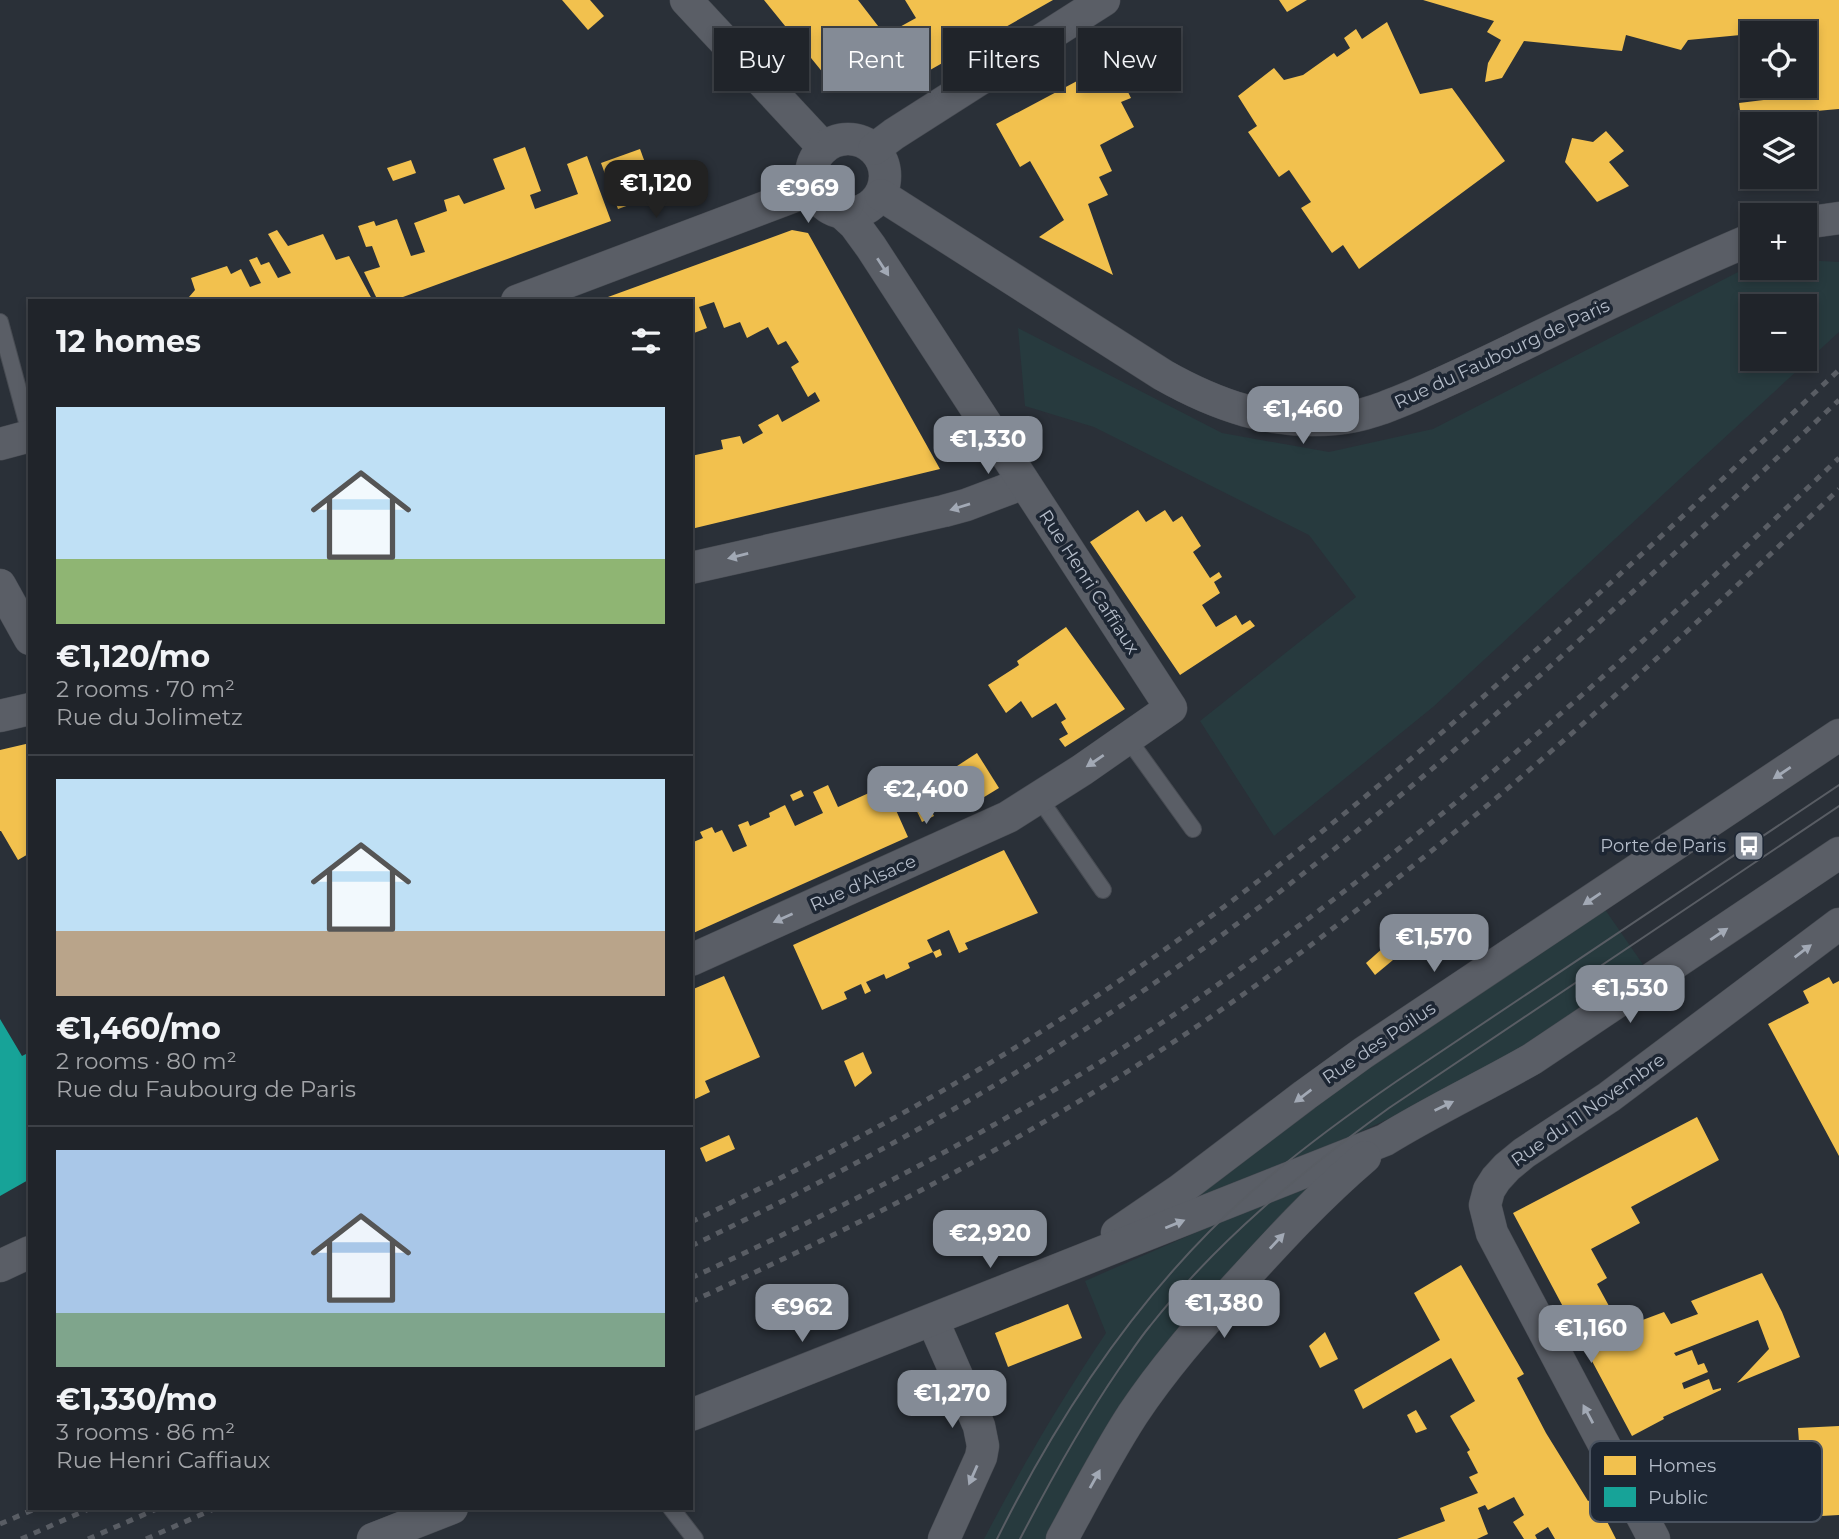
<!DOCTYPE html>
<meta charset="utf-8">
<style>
:root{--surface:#20242a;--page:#282c32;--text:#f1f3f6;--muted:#a2a4a8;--line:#3d4147;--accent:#848b96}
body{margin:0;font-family:Montserrat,sans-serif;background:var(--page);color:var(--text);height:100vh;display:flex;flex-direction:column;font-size:26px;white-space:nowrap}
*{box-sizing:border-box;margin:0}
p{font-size:23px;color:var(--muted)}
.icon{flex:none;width:38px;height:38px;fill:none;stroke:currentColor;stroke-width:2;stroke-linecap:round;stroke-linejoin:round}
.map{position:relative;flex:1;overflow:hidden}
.drawer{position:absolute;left:28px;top:299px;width:665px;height:1211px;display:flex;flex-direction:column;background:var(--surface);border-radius:0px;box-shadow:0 4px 10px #0003,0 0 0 2px var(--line)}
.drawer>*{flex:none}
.top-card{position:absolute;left:714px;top:28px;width:665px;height:63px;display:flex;gap:14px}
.tools{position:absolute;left:1740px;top:21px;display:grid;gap:14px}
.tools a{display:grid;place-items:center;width:77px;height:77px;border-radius:0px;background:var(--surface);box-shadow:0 4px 10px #0003,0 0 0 2px var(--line);font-size:35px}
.price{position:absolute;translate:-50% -60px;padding:0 16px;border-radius:14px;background:var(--accent);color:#fff;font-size:23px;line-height:46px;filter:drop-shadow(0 2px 4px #0008)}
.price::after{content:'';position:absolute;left:50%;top:42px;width:21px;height:16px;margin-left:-10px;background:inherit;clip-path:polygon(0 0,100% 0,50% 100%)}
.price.on{background:#222;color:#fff}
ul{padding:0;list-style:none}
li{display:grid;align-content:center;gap:14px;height:371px;padding:0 28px}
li+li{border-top:2px solid var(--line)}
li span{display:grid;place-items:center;height:217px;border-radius:0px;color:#555}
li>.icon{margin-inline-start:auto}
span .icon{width:126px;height:126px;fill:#fffc;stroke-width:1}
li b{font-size:30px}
h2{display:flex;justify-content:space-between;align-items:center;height:84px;padding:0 28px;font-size:30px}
.chip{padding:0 24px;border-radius:0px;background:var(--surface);box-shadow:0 4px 10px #0003,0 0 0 2px var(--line);font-size:24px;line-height:63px}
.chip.on{background:var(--accent);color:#fff}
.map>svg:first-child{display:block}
.green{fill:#273a3e;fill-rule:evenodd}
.homes{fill:#f2c14e}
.public{fill:#17a398}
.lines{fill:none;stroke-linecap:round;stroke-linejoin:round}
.lane-casing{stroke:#484c53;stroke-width:18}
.street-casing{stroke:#484c53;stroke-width:33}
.lane{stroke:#5a5e66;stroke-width:16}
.street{stroke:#5a5e66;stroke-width:32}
.tram{stroke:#595d64;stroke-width:2}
.rail{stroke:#595d64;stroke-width:5;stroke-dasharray:7 7;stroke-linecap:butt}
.oneway{fill:#a2a9b5}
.labels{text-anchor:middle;stroke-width:7;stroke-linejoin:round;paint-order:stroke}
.street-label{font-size:18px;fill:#b4bcc9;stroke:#1d2633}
.poi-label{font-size:18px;fill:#b4bcc9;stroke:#1d2633;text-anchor:end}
.key{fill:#1d2633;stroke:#4a5360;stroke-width:2}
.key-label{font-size:19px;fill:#b4bcc9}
</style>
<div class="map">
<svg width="1839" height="1539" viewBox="0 0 1839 1539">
<rect width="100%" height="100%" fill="#2a3038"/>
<g class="green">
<path d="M1804,260L1839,262V332L1433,707L1274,836L1200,721L1356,597L1309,535L1094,427L1025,406L1018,328L1222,433L1329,452L1433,429L1742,270L1758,268H1804ZM1752,306H1804V359H1752Z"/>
<polygon points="1604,908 1644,966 1527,1047 1397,1115 1153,1226 1305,1111"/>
<path d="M1318,1179L1047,1539H984C1021,1468 1061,1400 1106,1333L1085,1281Z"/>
</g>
<g class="homes">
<polygon points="562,0 590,0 604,16 588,30"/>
<polygon points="764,0 858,0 885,35 916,18 905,0 1053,0 909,82 902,70 869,88 865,88 853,84 834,66 824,74"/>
<polygon points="1279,0 1307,0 1287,12"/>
<polygon points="1423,0 1839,0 1839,109 1804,112 1778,124 1752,124 1752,137 1744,140 1739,103 1803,95 1801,86 1804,86 1804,33 1794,33 1794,30 1688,40 1681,50 1626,35 1622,51 1524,41 1502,78 1485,82 1488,63 1501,40 1487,32 1494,21"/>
<polygon points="1387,22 1420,94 1452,88 1505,161 1359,269 1343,245 1332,253 1301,208 1311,202 1289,170 1279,177 1248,132 1257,126 1238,96 1274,68 1284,80 1303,75 1334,53 1337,57 1350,48 1344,38 1356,29 1362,39"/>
<polygon points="1109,64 1122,88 1125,86 1131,98 1121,102 1134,127 1100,145 1112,171 1099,177 1108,195 1088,204 1113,275 1039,237 1064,220 1030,161 1020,167 996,124"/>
<polygon points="1606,131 1624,151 1609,162 1629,186 1597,202 1565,162 1572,138 1593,142"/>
<polygon points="525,147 541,191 530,195 535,209 578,194 567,164 587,156 611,221 392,301 378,301 364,272 380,267 372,246 366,247 358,226 374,221 376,226 397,219 411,256 425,252 414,223 447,211 444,200 459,195 464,204 505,189 493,159"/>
<polygon points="640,149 657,195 618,209 601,163"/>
<polygon points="411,160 416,173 393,181 387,168"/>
<polygon points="277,230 288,246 323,234 336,260 349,256 373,301 201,301 200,299 193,301 189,297 195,290 191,278 227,266 231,274 241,269 250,287 261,283 249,260 257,257 261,265 269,262 278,278 291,273 268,234"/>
<polygon points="792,230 808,233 940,469 691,529 691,456 723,449 721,440 740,436 743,444 763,433 758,425 778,414 782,422 820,401 815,392 808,397 791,367 799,362 786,341 778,345 768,327 747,338 740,322 724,328 714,302 699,307 707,328 694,333 691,327 691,301 597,301"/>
<polygon points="1138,510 1146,522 1165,510 1173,522 1182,516 1201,546 1193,552 1210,578 1219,572 1222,577 1214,582 1220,593 1202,605 1216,627 1236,615 1242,625 1250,620 1255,626 1180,675 1090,542"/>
<polygon points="1066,627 1125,709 1065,747 1059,739 1068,734 1061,722 1066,719 1056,703 1032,718 1021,701 1006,713 988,685 1019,665 1017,661"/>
<polygon points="30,743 30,853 18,860 1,831 0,831 0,750"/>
<polygon points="977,753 999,788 976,802 954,768"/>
<polygon points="882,779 908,837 691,934 691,843 703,838 700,832 712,827 715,833 722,830 733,852 747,846 738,825 748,821 750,826 770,817 769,813 785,805 795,826 823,813 813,792 828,785 838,807 871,792 869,785"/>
<polygon points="801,790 804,796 793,801 790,795"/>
<polygon points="924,796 934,816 922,822 912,801"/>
<polygon points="1004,850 1038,913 965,943 968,949 959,953 949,930 927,940 933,952 908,963 910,968 886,979 884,974 866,982 871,991 865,994 861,984 844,992 847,999 822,1010 793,945"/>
<polygon points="1383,948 1393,960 1375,975 1366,963"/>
<polygon points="940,949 942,955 936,958 933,952"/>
<polygon points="724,976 760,1057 705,1081 710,1092 691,1101 691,990"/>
<polygon points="1829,977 1833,984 1839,981 1839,1156 1768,1024 1809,1003 1803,991"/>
<polygon points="863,1052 872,1073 855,1087 844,1061"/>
<polygon points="1697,1117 1719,1160 1631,1207 1640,1223 1591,1249 1607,1278 1597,1284 1621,1328 1664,1312 1671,1324 1698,1314 1691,1301 1762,1273 1782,1312 1800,1357 1737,1383 1769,1349 1758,1320 1674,1353 1676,1356 1692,1350 1698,1365 1704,1363 1708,1372 1682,1383 1684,1389 1709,1379 1713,1390 1721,1388 1721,1390 1663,1417 1664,1419 1632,1436 1513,1213"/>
<polygon points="729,1135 735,1149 706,1162 700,1148"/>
<polygon points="1461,1265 1524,1374 1517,1378 1546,1433 1588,1501 1595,1498 1616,1539 1555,1539 1548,1527 1535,1535 1537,1539 1524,1539 1513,1522 1524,1515 1514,1497 1488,1510 1485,1505 1478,1508 1488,1534 1477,1539 1397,1539 1445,1521 1440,1508 1478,1493 1469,1477 1478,1473 1467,1452 1470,1450 1450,1416 1475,1401 1451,1358 1363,1409 1354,1390 1440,1340 1414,1293"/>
<polygon points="1068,1304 1082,1338 1008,1367 995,1333"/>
<polygon points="1325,1332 1338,1359 1320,1368 1309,1346"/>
<polygon points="1416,1410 1427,1429 1416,1433 1407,1415"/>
<polygon points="1839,1426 1839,1515 1786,1518 1783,1472 1801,1471 1798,1428"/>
</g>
<polygon class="public" points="0,1019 22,1056 30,1052 30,1179 0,1196"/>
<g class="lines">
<g class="lane-casing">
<g id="lane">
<polyline points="0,322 30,433"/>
<polyline points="1128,739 1193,829"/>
<polyline points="1039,798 1103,890"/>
<polyline points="671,1508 695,1539"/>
</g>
</g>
<g class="street-casing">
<g id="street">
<polyline points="686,0 824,148"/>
<circle cx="848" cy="176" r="37"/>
<polyline points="874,149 894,134 1104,0"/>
<path d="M881,195L1163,375C1216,405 1272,425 1335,419C1363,417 1389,406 1415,395C1449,380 1483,364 1516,348C1594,310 1672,273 1752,239"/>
<polyline points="1804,223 1839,218"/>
<polyline points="517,301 813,189"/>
<polyline points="0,444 30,436"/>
<polyline points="691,568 944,511 966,505 1024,483"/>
<polyline points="0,585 30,639"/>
<polyline points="0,716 30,709"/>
<polyline points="691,960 1008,817 1082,770 1171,708 871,247 855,225 842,213"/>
<polyline points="1117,1233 1180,1190 1305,1095 1363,1053 1839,735"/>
<polyline points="0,1266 30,1252"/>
<polyline points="933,1321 979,1426 983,1446 981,1457 944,1539"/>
<path d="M691,1415L1385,1140C1432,1111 1483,1087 1532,1059L1839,853"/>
<polyline points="373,1539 452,1508"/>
<path d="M1062,1539C1085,1497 1107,1454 1133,1414C1163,1369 1198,1329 1234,1289C1276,1243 1317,1198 1365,1157"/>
<polyline points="1654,1539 1492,1233 1485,1205 1489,1190 1496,1179 1507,1167 1524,1153 1609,1097 1839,924"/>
</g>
</g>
<use href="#lane" class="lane"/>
<use href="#street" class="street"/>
<g class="tram">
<path d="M997,1539C1061,1410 1141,1290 1249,1194C1296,1153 1346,1116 1397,1081L1839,785"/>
<path d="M1020,1539C1050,1481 1082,1423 1119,1369C1129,1355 1139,1339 1150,1326C1217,1241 1302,1171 1389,1108L1839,806"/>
</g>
<g class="rail">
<path d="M691,1222C852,1145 1008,1059 1154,957C1401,785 1620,575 1839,370"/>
<path d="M691,1246C856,1167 1016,1080 1166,975C1408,806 1624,601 1839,400"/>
<path d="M691,1278C847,1206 999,1128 1143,1035C1207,994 1268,949 1329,903C1509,766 1676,614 1839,458"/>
<path d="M691,1302C751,1274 812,1246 871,1216C968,1167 1063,1113 1155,1054C1276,976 1390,886 1501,794C1617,696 1730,594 1839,489"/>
<polyline points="0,1524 37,1508"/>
<polyline points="21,1539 91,1508"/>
<polyline points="88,1539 159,1508"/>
<polyline points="146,1539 216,1508"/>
</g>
</g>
<defs><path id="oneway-solid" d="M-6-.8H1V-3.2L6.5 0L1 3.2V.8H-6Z" transform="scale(1.75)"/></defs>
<g class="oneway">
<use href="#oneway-solid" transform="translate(883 267) rotate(57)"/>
<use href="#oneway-solid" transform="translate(960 507) rotate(163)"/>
<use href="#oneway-solid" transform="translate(738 556) rotate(166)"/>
<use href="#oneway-solid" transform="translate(1095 761) rotate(146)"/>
<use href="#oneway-solid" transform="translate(1782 773) rotate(146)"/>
<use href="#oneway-solid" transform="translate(1592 899) rotate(146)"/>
<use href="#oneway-solid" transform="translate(783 918) rotate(156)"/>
<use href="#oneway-solid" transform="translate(1719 934) rotate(-34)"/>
<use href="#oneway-solid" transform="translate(1803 951) rotate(-37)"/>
<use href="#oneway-solid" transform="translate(1303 1096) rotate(143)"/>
<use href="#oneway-solid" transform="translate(1444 1106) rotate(-26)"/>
<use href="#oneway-solid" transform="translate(1175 1224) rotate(-22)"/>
<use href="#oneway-solid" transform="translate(1277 1241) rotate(-47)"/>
<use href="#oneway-solid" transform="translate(1588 1414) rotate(-118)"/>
<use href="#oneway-solid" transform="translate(973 1475) rotate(114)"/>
<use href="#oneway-solid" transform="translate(1095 1479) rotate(-61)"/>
</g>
<defs>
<g id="bus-square" transform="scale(1.575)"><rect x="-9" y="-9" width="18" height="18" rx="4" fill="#848b96" stroke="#1d2633"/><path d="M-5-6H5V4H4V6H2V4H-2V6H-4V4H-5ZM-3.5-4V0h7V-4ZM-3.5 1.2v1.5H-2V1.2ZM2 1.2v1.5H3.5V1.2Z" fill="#fff"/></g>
</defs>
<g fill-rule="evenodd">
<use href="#bus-square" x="1749" y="846"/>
</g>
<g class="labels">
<g class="street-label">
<text transform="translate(1502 354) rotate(-25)" y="6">Rue du Faubourg de Paris</text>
<text transform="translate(1089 582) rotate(57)" y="6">Rue Henri Caffiaux</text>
<text transform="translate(863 883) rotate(-24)" y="6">Rue d'Alsace</text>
<text transform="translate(1379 1043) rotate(-34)" y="6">Rue des Poilus</text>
<text transform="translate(1588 1110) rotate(-35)" y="6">Rue du 11 Novembre</text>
</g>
<g class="poi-label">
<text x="1726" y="852">Porte de Paris</text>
</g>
</g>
<rect x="1590" y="1441" width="232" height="81" rx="10" class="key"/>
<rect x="1604" y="1456" width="32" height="19" fill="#f2c14e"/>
<rect x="1604" y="1487" width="32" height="20" fill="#17a398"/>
<g class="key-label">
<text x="1648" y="1472">Homes</text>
<text x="1648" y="1504">Public</text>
</g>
</svg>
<div class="tools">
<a><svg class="icon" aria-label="locate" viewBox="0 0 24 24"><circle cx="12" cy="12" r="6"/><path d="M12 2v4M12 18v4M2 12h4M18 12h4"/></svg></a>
<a><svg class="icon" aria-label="layers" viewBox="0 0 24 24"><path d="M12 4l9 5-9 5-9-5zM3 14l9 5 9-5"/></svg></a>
<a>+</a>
<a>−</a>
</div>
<b class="price on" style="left:656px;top:220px">€1,120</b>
<b class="price" style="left:808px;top:225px">€969</b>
<b class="price" style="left:1303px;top:446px">€1,460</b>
<b class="price" style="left:988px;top:476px">€1,330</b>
<b class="price" style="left:926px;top:826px">€2,400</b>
<b class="price" style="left:1434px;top:974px">€1,570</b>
<b class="price" style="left:1630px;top:1025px">€1,530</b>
<b class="price" style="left:990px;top:1270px">€2,920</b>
<b class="price" style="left:1224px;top:1340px">€1,380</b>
<b class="price" style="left:802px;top:1344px">€962</b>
<b class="price" style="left:1591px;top:1365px">€1,160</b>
<b class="price" style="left:952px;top:1430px">€1,270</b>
<div class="top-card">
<a class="chip">Buy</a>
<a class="chip on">Rent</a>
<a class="chip">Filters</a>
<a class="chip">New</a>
</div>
<section class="drawer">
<h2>12 homes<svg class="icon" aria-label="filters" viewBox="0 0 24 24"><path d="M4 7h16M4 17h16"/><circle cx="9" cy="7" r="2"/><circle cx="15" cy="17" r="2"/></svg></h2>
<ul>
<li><span style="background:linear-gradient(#bfe0f5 70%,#8fb573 0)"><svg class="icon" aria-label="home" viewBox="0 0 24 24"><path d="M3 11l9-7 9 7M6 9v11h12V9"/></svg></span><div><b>€1,120/mo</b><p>2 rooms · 70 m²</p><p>Rue du Jolimetz</p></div></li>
<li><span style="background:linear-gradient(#bfe0f5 70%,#b9a48a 0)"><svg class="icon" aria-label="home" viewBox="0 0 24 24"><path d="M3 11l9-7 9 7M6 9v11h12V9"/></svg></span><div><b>€1,460/mo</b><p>2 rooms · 80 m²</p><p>Rue du Faubourg de Paris</p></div></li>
<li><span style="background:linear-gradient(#a9c7e8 75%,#7fa58c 0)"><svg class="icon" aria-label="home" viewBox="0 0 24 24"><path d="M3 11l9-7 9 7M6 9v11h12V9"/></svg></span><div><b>€1,330/mo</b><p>3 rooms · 86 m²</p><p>Rue Henri Caffiaux</p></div></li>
</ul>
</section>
</div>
